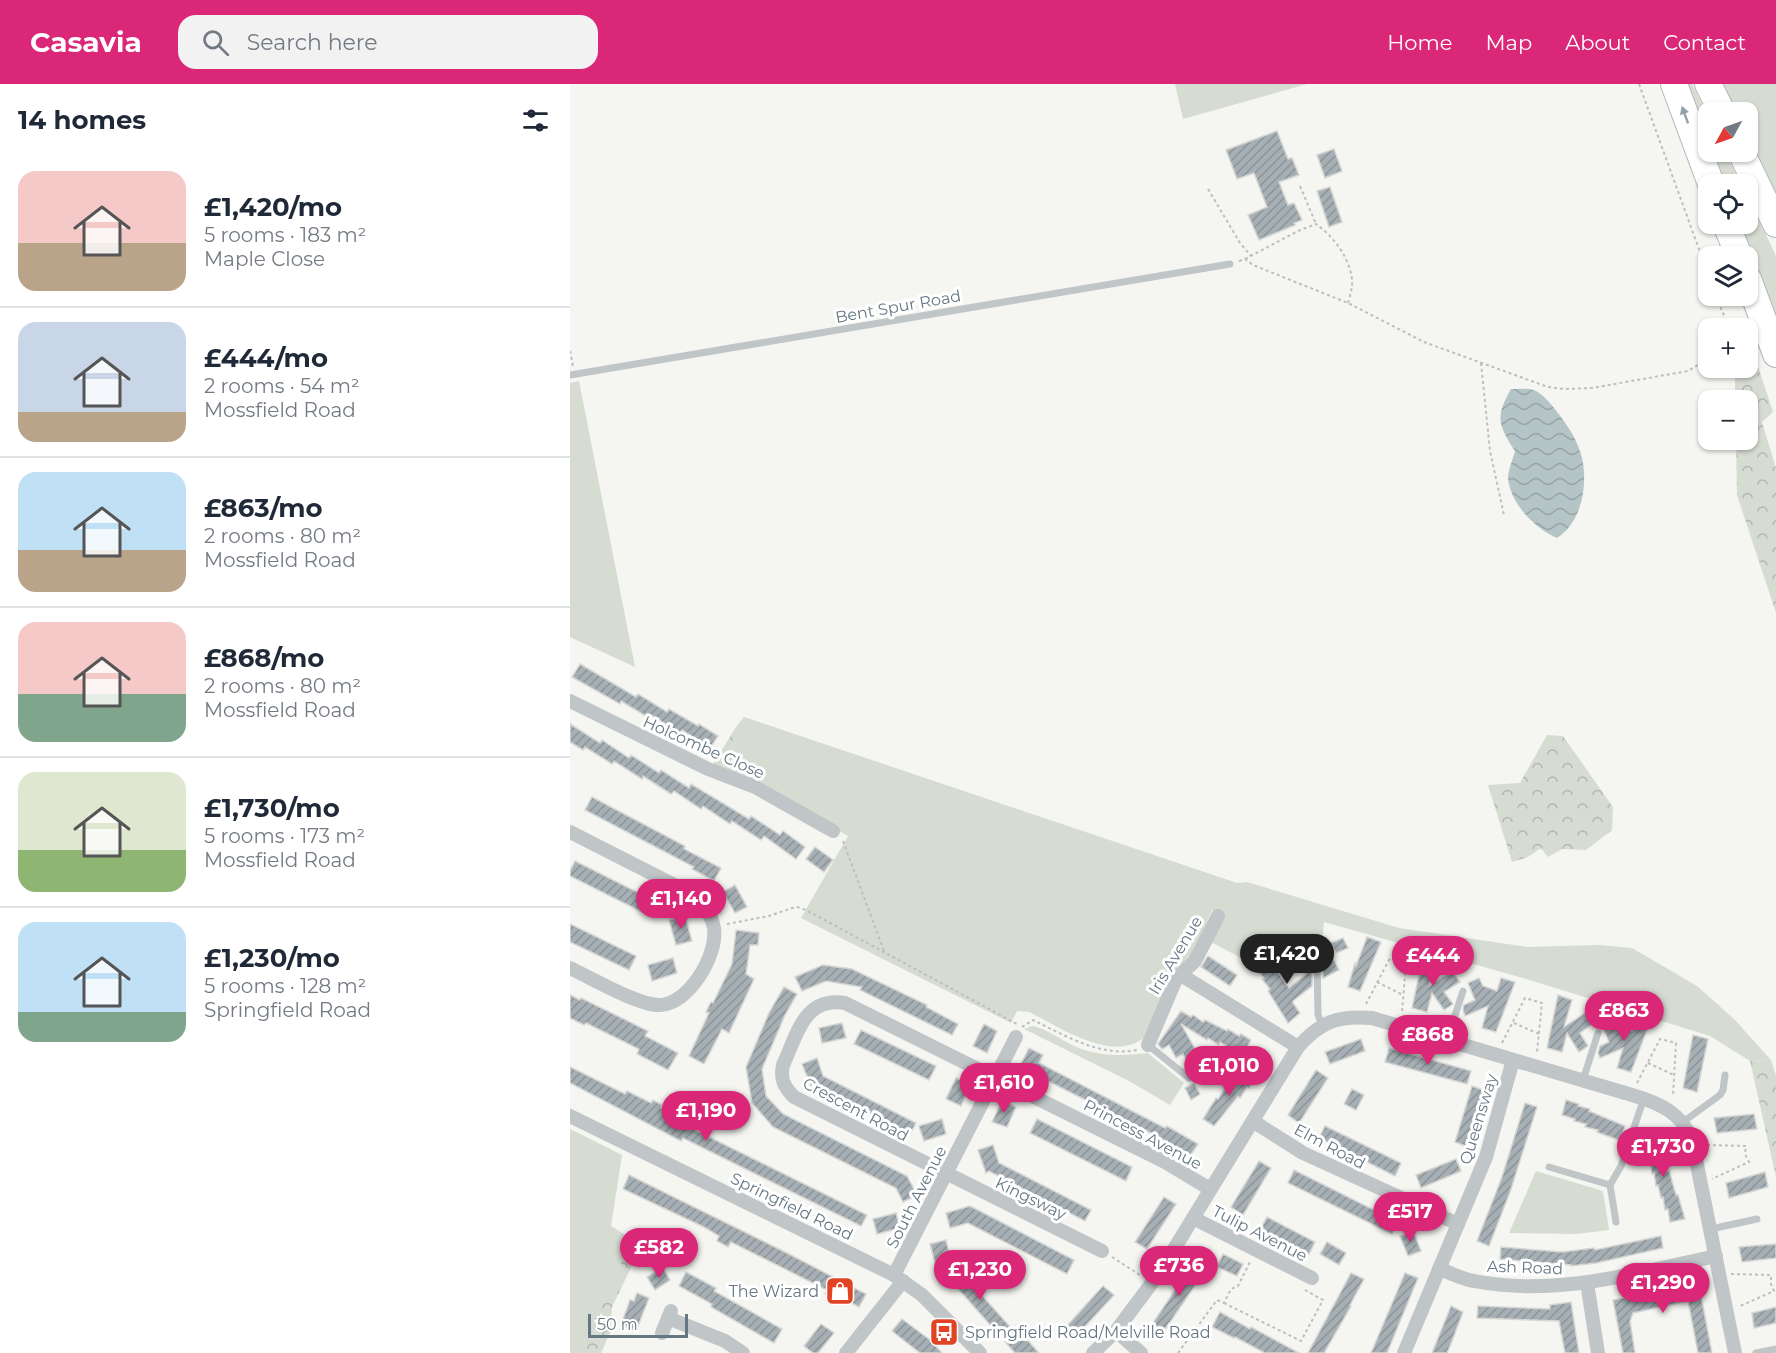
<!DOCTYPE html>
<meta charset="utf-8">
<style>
:root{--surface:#fff;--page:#f2f2f3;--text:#1f2937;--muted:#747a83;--line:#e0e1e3;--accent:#db2777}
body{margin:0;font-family:Montserrat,sans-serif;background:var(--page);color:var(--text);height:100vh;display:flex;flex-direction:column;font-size:22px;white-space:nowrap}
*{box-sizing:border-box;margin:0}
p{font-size:20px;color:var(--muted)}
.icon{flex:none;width:33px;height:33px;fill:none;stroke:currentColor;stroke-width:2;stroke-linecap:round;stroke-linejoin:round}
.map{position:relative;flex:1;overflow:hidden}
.panel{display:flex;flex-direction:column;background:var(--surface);width:570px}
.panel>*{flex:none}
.needle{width:39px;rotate:230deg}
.buttons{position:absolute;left:1128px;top:18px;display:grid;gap:12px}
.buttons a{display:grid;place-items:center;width:60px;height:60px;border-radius:12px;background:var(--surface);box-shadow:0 2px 4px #0004;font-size:30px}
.scale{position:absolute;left:18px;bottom:15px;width:100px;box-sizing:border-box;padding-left:6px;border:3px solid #647782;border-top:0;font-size:16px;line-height:21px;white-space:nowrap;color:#647782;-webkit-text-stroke:4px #fff;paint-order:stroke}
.price{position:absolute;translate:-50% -51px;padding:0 14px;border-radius:21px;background:var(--accent);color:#fff;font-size:20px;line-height:39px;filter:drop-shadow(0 2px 3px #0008)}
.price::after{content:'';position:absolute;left:50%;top:36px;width:18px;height:14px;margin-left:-9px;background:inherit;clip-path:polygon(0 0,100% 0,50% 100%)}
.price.selected{background:#222;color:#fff}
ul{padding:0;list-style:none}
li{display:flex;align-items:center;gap:18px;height:150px;padding:0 18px}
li+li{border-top:2px solid var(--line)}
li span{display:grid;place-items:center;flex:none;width:168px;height:120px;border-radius:18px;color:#555}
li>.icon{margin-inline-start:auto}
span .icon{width:72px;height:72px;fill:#fffc;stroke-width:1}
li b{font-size:26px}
h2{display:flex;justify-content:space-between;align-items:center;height:72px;padding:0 18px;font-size:26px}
header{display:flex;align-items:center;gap:36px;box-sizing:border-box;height:84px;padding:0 30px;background:var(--accent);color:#fff}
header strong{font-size:28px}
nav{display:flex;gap:33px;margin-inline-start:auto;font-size:21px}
.search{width:420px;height:54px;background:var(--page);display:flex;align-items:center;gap:15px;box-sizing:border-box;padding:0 21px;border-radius:18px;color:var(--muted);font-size:22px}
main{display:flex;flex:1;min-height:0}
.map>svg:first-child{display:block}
.green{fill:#d6dcd2}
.forest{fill:url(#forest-crowns)}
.water{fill:url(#water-waves)}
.building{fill:url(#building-hatch);stroke:#d6d6d4;stroke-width:1.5}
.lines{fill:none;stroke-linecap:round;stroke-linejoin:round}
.highway-casing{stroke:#b3b7b9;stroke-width:28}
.path{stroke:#bcbec0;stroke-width:2;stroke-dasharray:3 3;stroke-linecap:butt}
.lane{stroke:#c0c5c7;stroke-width:7}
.street{stroke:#c0c5c7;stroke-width:14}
.highway{stroke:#fff;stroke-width:26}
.oneway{fill:#92a0a8}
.labels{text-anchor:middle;stroke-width:6;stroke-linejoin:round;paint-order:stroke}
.street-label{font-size:16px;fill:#647782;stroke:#fff}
.poi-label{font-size:16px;fill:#647782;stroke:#fff;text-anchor:end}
</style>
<header>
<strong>Casavia</strong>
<div class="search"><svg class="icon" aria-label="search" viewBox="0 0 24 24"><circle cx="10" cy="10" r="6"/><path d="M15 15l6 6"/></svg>Search here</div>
<nav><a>Home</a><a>Map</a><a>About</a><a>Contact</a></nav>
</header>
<main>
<section class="panel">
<h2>14 homes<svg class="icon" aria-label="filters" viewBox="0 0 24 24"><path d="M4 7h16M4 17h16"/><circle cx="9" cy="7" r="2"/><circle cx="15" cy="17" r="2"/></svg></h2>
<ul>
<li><span style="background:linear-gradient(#f6c9c9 60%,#b9a48a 0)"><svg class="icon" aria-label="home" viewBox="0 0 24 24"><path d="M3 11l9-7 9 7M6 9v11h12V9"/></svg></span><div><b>£1,420/mo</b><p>5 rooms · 183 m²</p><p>Maple Close</p></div></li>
<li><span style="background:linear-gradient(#c9d6e8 75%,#b9a48a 0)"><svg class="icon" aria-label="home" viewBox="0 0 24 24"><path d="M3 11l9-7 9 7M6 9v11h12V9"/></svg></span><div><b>£444/mo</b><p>2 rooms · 54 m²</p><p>Mossfield Road</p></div></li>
<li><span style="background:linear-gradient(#bfe0f5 65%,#b9a48a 0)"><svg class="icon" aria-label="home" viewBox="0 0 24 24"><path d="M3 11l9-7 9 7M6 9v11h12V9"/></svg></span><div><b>£863/mo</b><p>2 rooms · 80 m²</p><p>Mossfield Road</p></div></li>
<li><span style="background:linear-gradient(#f6c9c9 60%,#7fa58c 0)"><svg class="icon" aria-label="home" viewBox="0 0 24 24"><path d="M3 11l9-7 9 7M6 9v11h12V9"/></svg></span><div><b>£868/mo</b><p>2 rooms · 80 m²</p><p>Mossfield Road</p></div></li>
<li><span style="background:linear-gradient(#dfe7d0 65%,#8fb573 0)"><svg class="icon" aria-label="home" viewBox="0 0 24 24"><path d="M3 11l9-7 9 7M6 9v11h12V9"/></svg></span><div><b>£1,730/mo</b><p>5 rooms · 173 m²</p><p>Mossfield Road</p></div></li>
<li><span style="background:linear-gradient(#bfe0f5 75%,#7fa58c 0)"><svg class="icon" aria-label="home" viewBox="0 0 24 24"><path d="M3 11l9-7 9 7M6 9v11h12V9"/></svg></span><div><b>£1,230/mo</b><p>5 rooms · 128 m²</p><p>Springfield Road</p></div></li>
</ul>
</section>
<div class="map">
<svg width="1206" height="1269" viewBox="0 0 1206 1269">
<defs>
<pattern id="forest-crowns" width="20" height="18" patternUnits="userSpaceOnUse" patternTransform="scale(1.5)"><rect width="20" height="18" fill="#d6dcd2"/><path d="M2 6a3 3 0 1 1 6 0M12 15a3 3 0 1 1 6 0" fill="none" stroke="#b1b7b0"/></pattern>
<pattern id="water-waves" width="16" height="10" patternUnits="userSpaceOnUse" patternTransform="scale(1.5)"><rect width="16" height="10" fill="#b5c4c6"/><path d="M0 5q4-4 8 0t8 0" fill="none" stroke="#97a4a6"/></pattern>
<pattern id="building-hatch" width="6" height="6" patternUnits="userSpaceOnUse" patternTransform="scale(1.5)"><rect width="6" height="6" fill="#a6b0b4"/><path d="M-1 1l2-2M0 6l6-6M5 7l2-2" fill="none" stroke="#8b9498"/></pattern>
</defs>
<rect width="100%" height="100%" fill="#f5f5f1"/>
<g class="green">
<polygon points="605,0 737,0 613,35"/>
<polygon points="1115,0 1122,0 1138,33 1138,65"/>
<polygon points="1148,0 1206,0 1206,119 1178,61 1178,28 1162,28"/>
<polygon points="1139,68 1155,68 1171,100 1151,100"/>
<polygon points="1178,113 1206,172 1206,243 1166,140 1178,140"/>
<polygon points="9,297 65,583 0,553 0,299"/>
<path d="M174,633L667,799L677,798L829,844L957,863L1029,861L1062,864L1127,902L1164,935L1201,976L1180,977L1140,952L953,894L754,838L751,865L744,867L729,852L724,850L687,878H679L641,858L654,832L642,826L620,876L576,952C544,981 490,943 459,928L447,927L441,939L231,834L278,752L190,701L149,685L170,652L166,643Z"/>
<path d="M462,942C476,944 491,956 504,962C528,973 553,972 578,969L614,999L600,1021L559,997L454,945Z"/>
<polygon points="0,1045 52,1071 41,1142 62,1155 9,1269 0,1269"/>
<polygon points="966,1087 1033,1107 1039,1146 1007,1150 939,1149"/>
</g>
<g class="forest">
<polygon points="1183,267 1203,328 1192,338 1206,384 1206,529 1167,411 1166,356 1178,356 1178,316 1165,316 1165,284 1178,284 1178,270"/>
<polygon points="166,643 170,652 149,685 142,682"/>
<polygon points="977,651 993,652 1043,723 1042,746 1016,766 992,765 978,773 971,764 958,773 942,778 918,701 950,699"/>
<polygon points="1201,976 1206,992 1206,1093 1180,977"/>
<polygon points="62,1155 72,1161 42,1223 40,1249 31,1269 9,1269"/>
</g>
<path class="water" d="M941,305C948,305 958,304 964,306C973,310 982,321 988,329C998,342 1008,357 1012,374C1018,401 1012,438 987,454C965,445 940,419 938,394C938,386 943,375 945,367C928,341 925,333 941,305Z"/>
<g class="building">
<polygon points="707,47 718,75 722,74 729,91 709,98 718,121 724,119 732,136 724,139 725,141 689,156 678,131 697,123 684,89 667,95 656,66"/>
<polygon points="764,65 772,87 755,94 747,71"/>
<polygon points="760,103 772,138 759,143 747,107"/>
<polygon points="10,580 66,613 68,610 97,628 99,625 128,642 129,640 148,652 140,664 112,646 110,649 81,631 79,634 51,617 50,620 2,593"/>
<polygon points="0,640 30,659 32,656 59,674 61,671 89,689 91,686 119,704 121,700 179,735 181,732 210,751 213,747 235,763 226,775 194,752 191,756 162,737 160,740 133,722 131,725 104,707 101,710 73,692 72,695 44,677 42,680 15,663 13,666 0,658"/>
<polygon points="22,713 115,762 114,765 151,784 144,797 122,785 124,783 15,726"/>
<polygon points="245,763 263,776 254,788 236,775"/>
<polygon points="5,777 91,820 84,834 0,792 0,787"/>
<polygon points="165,801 177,823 165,829 153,808"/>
<polygon points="115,832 122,857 106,861 99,836"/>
<polygon points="0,840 66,872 59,886 0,858"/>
<polygon points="166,846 189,849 188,861 180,861 176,890 184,895 159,949 152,945 134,980 119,972 139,929 136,928 141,918 143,919 162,880"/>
<polygon points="797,853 811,858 790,907 778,903 785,879 786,882"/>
<polygon points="773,854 778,864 766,869 761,859"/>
<polygon points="730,865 742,880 742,902 723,917 723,919 730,929 718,939 698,907 700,905 692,895 694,894 686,884 698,874 719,904 736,890 721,872"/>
<polygon points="638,872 667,891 660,902 631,883"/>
<polygon points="853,872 867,876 859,902 882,887 890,898 874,908 883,920 874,926 862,909 857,928 842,924"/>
<polygon points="103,874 107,889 82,897 78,881"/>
<polygon points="764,876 769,886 753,894 753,882"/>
<polygon points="253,881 282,885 357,921 356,923 388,940 382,951 290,906 292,903 256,897 232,907 225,893"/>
<polygon points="909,894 913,902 927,907 931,894 945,898 926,948 912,944 918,922 895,932 893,926 894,921 905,916 898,899"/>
<polygon points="214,903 227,910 215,931 192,985 196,1012 213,1030 337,1092 347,1111 333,1118 326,1104 203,1043 182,1019 176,983 199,929"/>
<polygon points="0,911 10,916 11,914 78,947 75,952 108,969 98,986 67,970 69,965 16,939 14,941 0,934"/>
<polygon points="988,911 1002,916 994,943 1018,927 1025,938 1010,949 1018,962 1009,968 997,949 992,968 977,964"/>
<polygon points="611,927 621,933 623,931 633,938 635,936 657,947 658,945 669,952 671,950 681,956 673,970 662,963 661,965 650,958 649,961 638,954 637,956 611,940 640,991 627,995 613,970 606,974 599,961 592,965 588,960"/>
<polygon points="1066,934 1080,938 1061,988 1047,984 1053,964 1030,974 1028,969 1030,962 1039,958 1032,941 1044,936 1047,943 1062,947"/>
<polygon points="272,939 276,954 252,959 249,944"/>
<polygon points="414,940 427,947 417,969 403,962"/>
<polygon points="291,946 366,982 359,996 284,960"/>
<polygon points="1123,951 1138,955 1127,1008 1113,1004"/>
<polygon points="791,955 795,967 760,980 755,968"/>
<polygon points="459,964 473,971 469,979 595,1044 597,1042 628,1060 620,1072 587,1052 464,990 462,992 448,986"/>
<polygon points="819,964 901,987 897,1000 815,978"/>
<polygon points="247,974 253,992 346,1039 340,1050 244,1001 241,1002 232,980"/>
<polygon points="0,983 55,1010 57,1007 81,1019 83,1016 92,1021 91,1024 120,1039 119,1043 297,1131 291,1142 113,1054 111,1057 0,999"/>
<polygon points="672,985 685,993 679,1004 677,1003 670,1014 668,1012 644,1042 633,1035 646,1014 648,1015 655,1004 657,1005 664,995 666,996"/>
<polygon points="746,986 758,994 729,1039 718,1031"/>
<polygon points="386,994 401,1000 391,1022 376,1015"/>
<polygon points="624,999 630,1010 621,1016 615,1004"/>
<polygon points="902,1002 916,1007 898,1063 885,1058"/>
<polygon points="782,1005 794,1011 786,1026 774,1020"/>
<polygon points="996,1016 1009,1020 1008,1022 1020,1025 1019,1027 1055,1042 1051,1057 1027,1048 1028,1046 1015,1043 1016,1040 1004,1037 1005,1035 992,1031"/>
<polygon points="432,1017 446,1023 437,1043 422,1038"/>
<polygon points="955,1019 967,1023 940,1108 919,1162 907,1157 932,1093"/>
<polygon points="1184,1030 1187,1045 1147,1049 1144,1034"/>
<polygon points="372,1035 376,1050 354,1057 349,1042"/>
<polygon points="467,1035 562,1083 556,1097 460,1049"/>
<polygon points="755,1042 831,1079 825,1092 749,1054"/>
<polygon points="1086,1050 1088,1063 1090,1063 1092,1075 1095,1074 1097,1087 1099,1086 1106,1111 1108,1111 1115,1135 1100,1138 1098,1125 1095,1126 1093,1113 1091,1114 1088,1101 1086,1102 1084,1089 1082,1090 1080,1077 1077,1078 1075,1065 1073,1066 1070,1053"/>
<polygon points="423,1061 429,1079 521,1126 515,1137 419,1087 416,1089 408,1066"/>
<polygon points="886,1075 891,1087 851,1104 846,1091"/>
<polygon points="689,1077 701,1084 673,1131 661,1123"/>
<polygon points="724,1086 828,1138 822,1150 718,1099"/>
<polygon points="1195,1088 1198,1103 1159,1114 1156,1099"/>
<polygon points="59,1091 211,1166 296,1210 289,1223 272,1214 269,1218 255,1210 257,1206 161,1158 158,1163 147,1157 149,1152 136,1144 53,1105"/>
<polygon points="594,1113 606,1120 577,1165 565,1158"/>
<polygon points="400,1122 504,1176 497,1190 398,1139 380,1144 376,1129"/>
<polygon points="326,1129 330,1144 307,1150 303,1135"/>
<polygon points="697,1133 745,1158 739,1170 690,1146"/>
<polygon points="843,1147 851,1167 838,1172 830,1152"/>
<polygon points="1091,1152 1093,1164 1026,1179 1001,1182 1001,1181 930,1175 931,1163 992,1168 1024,1164 1025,1166"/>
<polygon points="376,1156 381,1177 442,1245 445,1242 469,1269 445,1269 368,1182 366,1183 360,1160"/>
<polygon points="757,1158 776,1169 769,1181 750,1170"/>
<polygon points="1206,1160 1206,1174 1172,1178 1169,1163"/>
<polygon points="653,1170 673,1180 667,1192 647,1183"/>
<polygon points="627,1173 639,1181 590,1253 579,1245"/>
<polygon points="93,1184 100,1196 85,1206 77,1193"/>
<polygon points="116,1188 146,1204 144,1207 212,1245 204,1259 141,1223 142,1220 109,1202"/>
<polygon points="781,1189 794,1195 780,1221 781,1222 754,1269 738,1269"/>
<polygon points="835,1189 848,1194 824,1252 817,1269 801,1269"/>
<polygon points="1129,1201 1142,1269 1128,1269 1118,1217 1063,1229 1060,1237 1065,1269 1053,1269 1043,1216 1099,1205 1099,1207"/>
<polygon points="533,1202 544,1211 506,1252 496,1243"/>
<polygon points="67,1209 79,1214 66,1247 51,1241 60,1216 64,1217"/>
<polygon points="1001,1218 1009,1269 995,1269 989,1237 907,1234 908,1222 980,1225 980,1221"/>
<polygon points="881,1222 893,1228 882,1257 877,1269 862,1269"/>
<polygon points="1206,1223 1206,1239 1184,1244 1182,1229"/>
<polygon points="650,1228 680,1245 681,1243 729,1269 695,1269 665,1253 664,1254 642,1243"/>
<polygon points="332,1235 360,1256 372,1269 350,1269 322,1247"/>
<polygon points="251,1240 264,1249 248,1269 243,1269 234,1262"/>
</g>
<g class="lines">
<g class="highway-casing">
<g id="highway">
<polyline points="1104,0 1141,100"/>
<polyline points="1138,0 1152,28"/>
<polyline points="1171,68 1206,140"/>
<polyline points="1156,140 1169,172"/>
<polyline points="1178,195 1206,270"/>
</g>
</g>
<g class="path">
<polyline points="1069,0 1138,190"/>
<polyline points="730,102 746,140"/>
<polyline points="638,105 670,159 681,172"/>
<path d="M675,175L728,147L746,140C764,153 779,173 782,195C783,202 780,212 778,219"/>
<polyline points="669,177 675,175 683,181 778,219 854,258 978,303 995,305 1022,304 1118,287 1138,275"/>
<polyline points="1146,212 1159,244"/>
<polyline points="0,267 3,282"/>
<polyline points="911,279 920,367 934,431"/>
<polyline points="273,757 314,867"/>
<polyline points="157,840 199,832 222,824 227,823 236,826 447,940"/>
<polyline points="807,898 833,911"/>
<polyline points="796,920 820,874 836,879 832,928"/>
<polyline points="944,939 969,950"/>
<path d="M452,943L463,936C496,952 530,973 567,966"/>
<polyline points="932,959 955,914 972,919 967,968"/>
<polyline points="1078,979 1104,991"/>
<polyline points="1067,999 1090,955 1106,959 1103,1012"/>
<polyline points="1137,1061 1176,1062 1175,1070 1179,1078 1142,1095"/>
<polyline points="542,1173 570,1191"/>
<polyline points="1161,1190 1201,1191 1201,1200 1204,1207 1168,1223"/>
<polyline points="654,1219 731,1257 753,1216 735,1206"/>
<polyline points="608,1269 647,1216 654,1219 661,1205 668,1202 680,1178"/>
</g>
<g class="lane">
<polyline points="0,291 660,180"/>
<polyline points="747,872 748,931 752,941"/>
<polyline points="877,956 893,907"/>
<polyline points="578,961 619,994"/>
<polyline points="1013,996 1028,949"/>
<polyline points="1113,1038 1150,1011 1153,1006 1155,991"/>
<polyline points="979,1083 1040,1101 1046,1138"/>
<polyline points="1040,1101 1051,1082 1074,1014"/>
<polyline points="1141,1145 1187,1135"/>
<polyline points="1186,1269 1206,1265"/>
</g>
<g class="street">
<polyline points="0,617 138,685 185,703 263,747"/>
<path d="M0,748L122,810C133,820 141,829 144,844C148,871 119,920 90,921C69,922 21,894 0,884"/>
<polyline points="611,891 728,963"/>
<polyline points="578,961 606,895 625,877 648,832"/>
<polyline points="0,1032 324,1191 352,1211 410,1269"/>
<polyline points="684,1038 733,1069 888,1140"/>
<polyline points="623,1134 742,1194"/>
<path d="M532,1167L224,1013C214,1003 210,995 213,981C227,951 234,912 275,919L595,1078L640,1105"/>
<path d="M869,1185C881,1189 892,1195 904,1197C986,1213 1066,1189 1146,1172"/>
<polyline points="324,1191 446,953"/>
<polyline points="1017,1199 1028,1269"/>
<polyline points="98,1234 155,1257 173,1269"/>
<polyline points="546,1247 571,1269"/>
<polyline points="92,1249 101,1227"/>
<polyline points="276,1269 333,1197"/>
<path d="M523,1269L546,1247L590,1188L728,963C750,938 768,931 802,934L1062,1011C1089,1019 1111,1028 1122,1056L1165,1269"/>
<polyline points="834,1269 916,1073 943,976"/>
</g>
<use href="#highway" class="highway"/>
</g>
<defs><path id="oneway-solid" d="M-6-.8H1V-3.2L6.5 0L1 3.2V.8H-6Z" transform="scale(1.5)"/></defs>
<use class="oneway" href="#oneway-solid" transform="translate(1115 31) rotate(-110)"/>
<defs>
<g id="shop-square" transform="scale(1.5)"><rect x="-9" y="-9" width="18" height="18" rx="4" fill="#e04425" stroke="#fff"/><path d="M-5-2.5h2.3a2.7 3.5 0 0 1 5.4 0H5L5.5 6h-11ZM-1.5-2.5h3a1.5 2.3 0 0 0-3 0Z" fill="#fff"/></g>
<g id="bus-square" transform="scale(1.5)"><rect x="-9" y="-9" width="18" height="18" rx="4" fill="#e04425" stroke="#fff"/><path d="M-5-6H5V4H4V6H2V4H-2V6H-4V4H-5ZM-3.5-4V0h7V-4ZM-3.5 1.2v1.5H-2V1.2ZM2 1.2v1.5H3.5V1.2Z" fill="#fff"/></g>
</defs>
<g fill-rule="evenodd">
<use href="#shop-square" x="270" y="1207"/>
<use href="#bus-square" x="374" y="1248"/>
</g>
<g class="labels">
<g class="street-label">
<text transform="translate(328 222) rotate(-10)" y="6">Bent Spur Road</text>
<text transform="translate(134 663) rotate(24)" y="6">Holcombe Close</text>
<text transform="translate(605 871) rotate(-59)" y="6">Iris Avenue</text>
<text transform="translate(286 1025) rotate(28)" y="6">Crescent Road</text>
<text transform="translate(908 1035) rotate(-73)" y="6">Queensway</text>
<text transform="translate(573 1050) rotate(28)" y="6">Princess Avenue</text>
<text transform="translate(760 1062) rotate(28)" y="6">Elm Road</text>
<text transform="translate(346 1113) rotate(-63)" y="6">South Avenue</text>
<text transform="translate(461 1114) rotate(26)" y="6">Kingsway</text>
<text transform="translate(222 1122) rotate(26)" y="6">Springfield Road</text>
<text transform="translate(690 1149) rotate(27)" y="6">Tulip Avenue</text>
<text transform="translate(955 1183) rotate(2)" y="6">Ash Road</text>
</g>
<g class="poi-label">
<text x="249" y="1213">The Wizard</text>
<text x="395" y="1254" text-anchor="start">Springfield Road/Melville Road</text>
</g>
</g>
</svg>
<div class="buttons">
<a><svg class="needle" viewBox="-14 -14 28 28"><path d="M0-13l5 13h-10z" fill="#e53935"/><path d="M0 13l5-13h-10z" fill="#747a83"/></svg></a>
<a><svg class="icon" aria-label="locate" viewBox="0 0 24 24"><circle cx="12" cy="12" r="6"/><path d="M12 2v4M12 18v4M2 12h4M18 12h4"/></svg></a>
<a><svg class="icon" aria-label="layers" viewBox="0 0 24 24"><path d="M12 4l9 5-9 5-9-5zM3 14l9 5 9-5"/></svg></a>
<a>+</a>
<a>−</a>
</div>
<div class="scale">50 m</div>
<b class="price" style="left:111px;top:846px">£1,140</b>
<b class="price selected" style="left:717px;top:901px">£1,420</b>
<b class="price" style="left:863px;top:903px">£444</b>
<b class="price" style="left:1054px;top:958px">£863</b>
<b class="price" style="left:858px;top:982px">£868</b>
<b class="price" style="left:659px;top:1013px">£1,010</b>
<b class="price" style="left:434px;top:1030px">£1,610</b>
<b class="price" style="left:136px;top:1058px">£1,190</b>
<b class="price" style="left:1093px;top:1094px">£1,730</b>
<b class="price" style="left:840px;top:1159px">£517</b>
<b class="price" style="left:89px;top:1195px">£582</b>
<b class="price" style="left:609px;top:1213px">£736</b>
<b class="price" style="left:410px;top:1217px">£1,230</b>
<b class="price" style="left:1093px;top:1230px">£1,290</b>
</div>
</main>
